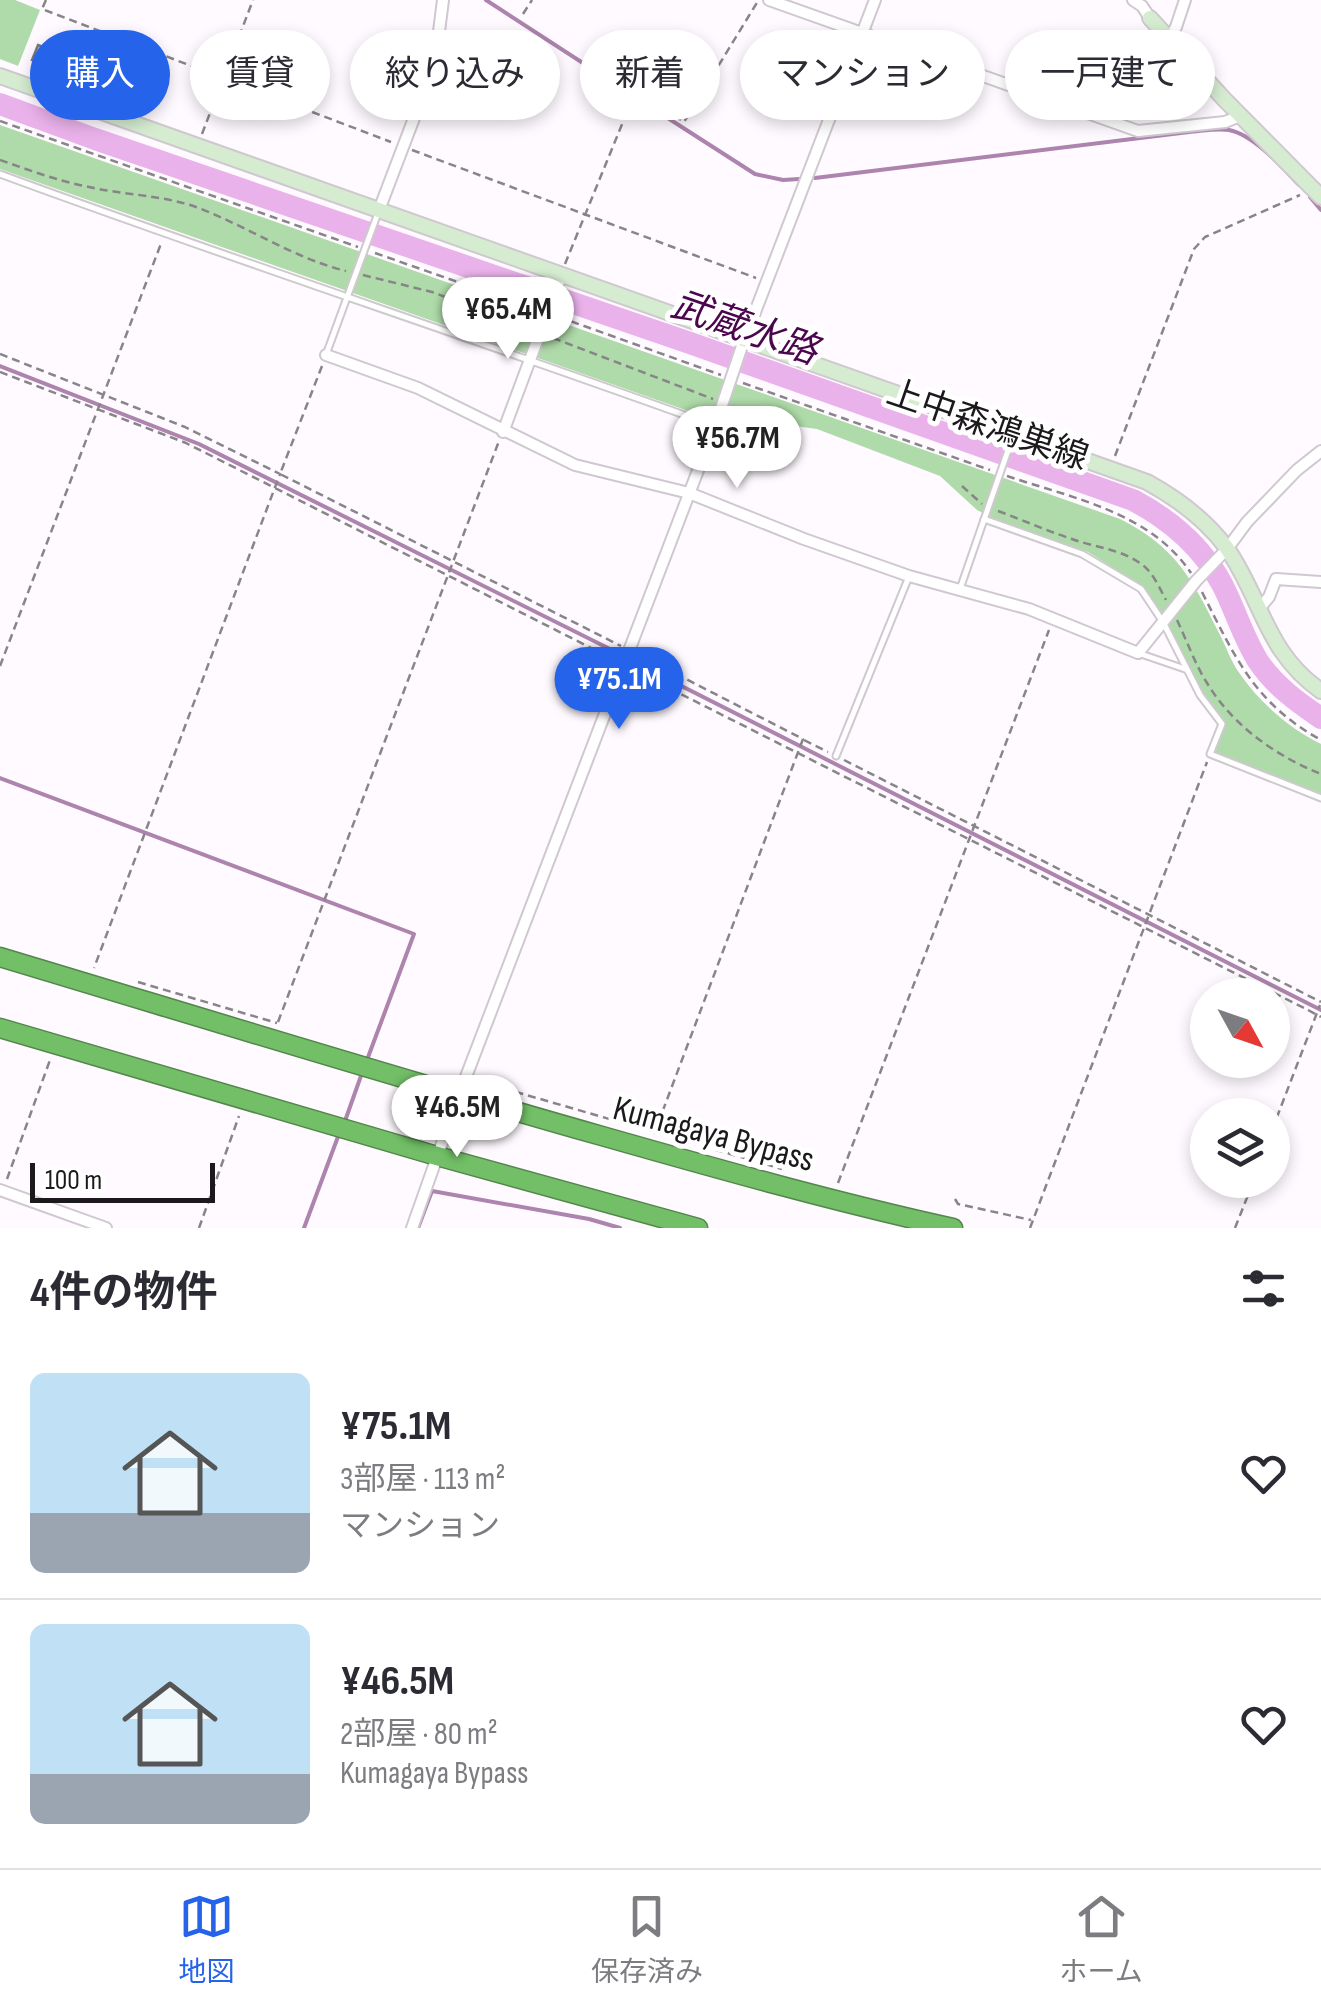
<!DOCTYPE html>
<html lang="ja">
<meta charset="utf-8">
<style>
:root{--surface:#fff;--page:#f7f7f7;--text:#2b2b33;--muted:#7c7c81;--line:#e1e1e2;--accent:#2563eb}
body{margin:0;font-family:"Sofia Sans Condensed","Noto Sans JP",sans-serif;background:var(--page);color:var(--text);height:100vh;display:flex;flex-direction:column;font-size:38px;white-space:nowrap}
*{box-sizing:border-box;margin:0}
p{font-size:32px;color:var(--muted)}
.icon{flex:none;width:55px;height:55px;fill:none;stroke:currentColor;stroke-width:2;stroke-linecap:round;stroke-linejoin:round}
.map{position:relative;height:1228px;overflow:hidden}
.details{display:flex;flex-direction:column;background:var(--surface);flex:1}
.details>*{flex:none}
.hud{position:absolute;left:30px;top:30px;width:1262px;height:90px;display:flex;gap:20px}
.needle{width:65px;rotate:130deg}
.fabs{position:absolute;left:1190px;top:978px;display:grid;gap:20px}
.fabs a{display:grid;place-items:center;width:100px;height:100px;border-radius:50%;background:var(--surface);box-shadow:0 5px 15px #0003;font-size:50px}
.scale{position:absolute;left:30px;bottom:25px;width:185px;box-sizing:border-box;padding-left:10px;border:5px solid #1b191b;border-top:0;font-size:28px;line-height:35px;white-space:nowrap;color:#1b191b;-webkit-text-stroke:8px #fff;paint-order:stroke}
.price{position:absolute;translate:-50% -85px;padding:0 22px;border-radius:35px;background:#fff;color:#222;font-size:32px;line-height:65px;filter:drop-shadow(0 2px 5px #0008)}
.price::after{content:'';position:absolute;left:50%;top:60px;width:30px;height:22px;margin-left:-15px;background:inherit;clip-path:polygon(0 0,100% 0,50% 100%)}
.price.active{background:var(--accent);color:#fff}
ul{padding:0;list-style:none}
li{display:flex;align-items:center;gap:30px;height:250px;padding:0 30px}
li+li{border-top:2px solid var(--line)}
li span{display:grid;place-items:center;flex:none;width:280px;height:200px;border-radius:15px;color:#555}
li>.icon{margin-inline-start:auto}
span .icon{width:120px;height:120px;fill:#fffc;stroke-width:1}
li b{font-size:42px}
h2{display:flex;justify-content:space-between;align-items:center;height:120px;padding:0 30px;font-size:42px}
.chip{padding:0 35px;border-radius:45px;background:var(--surface);box-shadow:0 5px 15px #0003;font-size:35px;line-height:90px}
.chip.active{background:var(--accent);color:#fff}
.menu{display:flex;justify-content:space-around;align-items:center;height:140px;border-top:2px solid var(--line);background:var(--surface);font-size:28px;color:var(--muted)}
.menu a{display:grid;justify-items:center;gap:5px}
.menu .active{color:var(--accent)}
.map>svg:first-child{display:block}
.green{fill:#afdaa9}
.lines{fill:none;stroke-linecap:round;stroke-linejoin:round}
.stream{stroke:#ac84ad;stroke-width:4}
.river{stroke:#eab2eb;stroke-width:22}
.building{fill:#c9c4c9;stroke:#7d787d;stroke-width:2.5}
.lane-casing{stroke:#cfc9cf;stroke-width:9}
.street-casing{stroke:#cfc9cf;stroke-width:14}
.secondary-casing{stroke:#cfc9cf;stroke-width:18}
.highway-casing{stroke:#54854c;stroke-width:21}
.path{stroke:#888588;stroke-width:2.5;stroke-dasharray:8 5;stroke-linecap:butt}
.lane{stroke:#fff;stroke-width:5}
.street{stroke:#fff;stroke-width:10}
.secondary{stroke:#d5ecd1;stroke-width:14}
.highway{stroke:#72bf67;stroke-width:18}
.path-bridge{stroke:#888588;stroke-width:2.5;stroke-dasharray:8 5;stroke-linecap:butt}
.labels{text-anchor:middle;stroke-width:10;stroke-linejoin:round;paint-order:stroke}
.street-label{font-size:35px;fill:#1b191b;stroke:#fff}
.water-label{font-size:38px;font-style:italic;fill:#4b064e;stroke:#fff}
</style>
<div class="map">
<svg width="1321" height="1228" viewBox="0 0 1321 1228">
<rect width="100%" height="100%" fill="#fffaff"/>
<g class="green">
<polygon points="0,0 15,0 40,10 18,66 0,59"/>
<path d="M0,125L1120,519C1176,547 1192,579 1219,633C1226,646 1231,662 1240,674C1260,703 1290,729 1321,744V794L1221,756L1215,751L1225,721L1201,690L1169,626L1142,586L1088,552L995,519L977,510L940,476L817,429L728,417L714,413L711,419L0,169Z"/>
</g>
<g class="lines">
<g class="stream">
<polyline points="486,0 629,93"/>
<polyline points="635,97 755,174 783,180 799,179"/>
<path d="M815,178L1189,132C1202,131 1217,128 1229,130C1254,135 1282,167 1299,185"/>
<polyline points="1310,197 1321,210"/>
<polyline points="0,366 199,444 620,654"/>
<polyline points="632,661 1321,1010"/>
<polyline points="0,778 414,934 367,1060"/>
<polyline points="345,1121 362,1073"/>
<polyline points="304,1228 339,1134"/>
<polyline points="418,1228 432,1191 589,1219 620,1228"/>
</g>
<path class="river" d="M0,104L95,139L690,343L1133,500C1169,519 1202,547 1222,584C1235,609 1243,637 1258,661C1274,685 1297,702 1321,718"/>
</g>
<polygon class="building" points="38,45 58,53 53,68 32,60"/>
<g class="lines">
<g class="lane-casing">
<g id="lane">
<path d="M0,174C236,261 475,339 712,425"/>
<polyline points="327,352 378,213"/>
<polyline points="984,519 1082,554 1141,589 1163,622 1200,695 1222,724 1210,754 1321,798"/>
<polyline points="960,589 1013,436"/>
<polyline points="1141,654 1185,669"/>
<polyline points="836,756 908,579"/>
</g>
</g>
<g class="street-casing">
<g id="street">
<polyline points="769,0 1138,131 1225,122 1240,116"/>
<polyline points="1133,0 1142,6 1150,18"/>
<polyline points="1169,39 1176,27 1185,0"/>
<polyline points="379,210 435,63 443,0"/>
<polyline points="326,355 418,388 575,465 689,493 804,539 909,576 1029,609 1138,653 1196,581 1227,549 1247,522 1297,470 1321,451"/>
<polyline points="503,432 562,274"/>
<polyline points="1258,610 1269,597 1276,579 1321,582"/>
<polyline points="0,1190 106,1228"/>
<polyline points="412,1228 459,1095 715,426 742,346 875,0"/>
</g>
</g>
<g class="secondary-casing">
<g id="secondary">
<polyline points="1150,18 1224,99 1321,197"/>
<path d="M0,76L1147,482C1178,499 1205,519 1226,547C1262,598 1265,652 1321,691"/>
</g>
</g>
<g class="highway-casing">
<g id="highway">
<path d="M0,957C200,1017 400,1079 602,1136C718,1169 835,1202 953,1228"/>
<polyline points="0,1028 437,1156 698,1228"/>
</g>
</g>
<g class="path">
<polyline points="46,0 42,9 391,142"/>
<polyline points="523,14 532,0"/>
<polyline points="0,121 358,247"/>
<polyline points="202,134 253,0"/>
<polyline points="412,150 756,278"/>
<path d="M0,160C29,170 58,181 89,187C124,195 162,195 196,207C247,226 293,258 346,271"/>
<polyline points="375,253 538,310"/>
<polyline points="565,264 636,90 684,122 758,1"/>
<polyline points="363,275 432,292 531,329"/>
<polyline points="559,317 721,375"/>
<polyline points="553,338 713,399"/>
<polyline points="0,354 185,427 280,474 94,968"/>
<polyline points="322,366 280,474 621,646"/>
<polyline points="0,372 186,443 615,660"/>
<polyline points="743,383 990,470"/>
<polyline points="1115,456 1194,249 1205,237 1300,195"/>
<path d="M1007,476C1072,498 1150,512 1191,573"/>
<polyline points="962,486 982,504"/>
<path d="M998,511C1023,520 1047,531 1072,539C1096,548 1124,549 1145,567C1154,575 1160,589 1166,600"/>
<path d="M1202,592C1235,657 1254,703 1321,740"/>
<path d="M1177,620C1187,641 1195,664 1207,683C1233,726 1276,756 1321,774"/>
<polyline points="641,656 803,739 654,1134"/>
<polyline points="0,666 162,241"/>
<polyline points="635,671 1308,1010"/>
<polyline points="804,740 828,752"/>
<polyline points="844,760 1321,1002"/>
<polyline points="138,982 277,1023"/>
<polyline points="278,1022 499,441"/>
<polyline points="478,1081 782,1169"/>
<polyline points="1272,1130 1320,1005"/>
<polyline points="7,1179 50,1060"/>
<polyline points="838,1183 1049,630"/>
<polyline points="955,1199 958,1204 1031,1220"/>
<polyline points="199,1228 239,1116"/>
<polyline points="1030,1228 1207,762"/>
<polyline points="1235,1228 1254,1180"/>
</g>
<use href="#lane" class="lane"/>
<use href="#street" class="street"/>
<use href="#secondary" class="secondary"/>
<use href="#highway" class="highway"/>
<polyline class="path-bridge" points="1308,1010 1321,1017"/>
</g>
<g class="labels">
<g class="street-label">
<text transform="translate(988 424) rotate(19)" y="12">上中森鴻巣線</text>
<text transform="translate(714 1133) rotate(15)" y="12">Kumagaya Bypass</text>
</g>
<g class="water-label">
<text transform="translate(745 327) rotate(19)" y="13">武蔵水路</text>
</g>
</g>
</svg>
<div class="fabs">
<a><svg class="needle" viewBox="-14 -14 28 28"><path d="M0-13l5 13h-10z" fill="#e53935"/><path d="M0 13l5-13h-10z" fill="#7c7c81"/></svg></a>
<a><svg class="icon" aria-label="layers" viewBox="0 0 24 24"><path d="M12 4l9 5-9 5-9-5zM3 14l9 5 9-5"/></svg></a>
</div>
<div class="scale">100 m</div>
<b class="price" style="left:508px;top:362px">¥65.4M</b>
<b class="price" style="left:737px;top:491px">¥56.7M</b>
<b class="price active" style="left:619px;top:732px">¥75.1M</b>
<b class="price" style="left:457px;top:1160px">¥46.5M</b>
<div class="hud">
<a class="chip active">購入</a>
<a class="chip">賃貸</a>
<a class="chip">絞り込み</a>
<a class="chip">新着</a>
<a class="chip">マンション</a>
<a class="chip">一戸建て</a>
</div>
</div>
<section class="details">
<h2>4件の物件<svg class="icon" aria-label="filters" viewBox="0 0 24 24"><path d="M4 7h16M4 17h16"/><circle cx="9" cy="7" r="2"/><circle cx="15" cy="17" r="2"/></svg></h2>
<ul>
<li><span style="background:linear-gradient(#bfe0f5 70%,#9aa5b1 0)"><svg class="icon" aria-label="home" viewBox="0 0 24 24"><path d="M3 11l9-7 9 7M6 9v11h12V9"/></svg></span><div><b>¥75.1M</b><p>3部屋 · 113 m²</p><p>マンション</p></div><svg class="icon" aria-label="heart" viewBox="0 0 24 24"><path d="M12 20l-8-8c-3-5 5-10 8-4 3-6 11-1 8 4z"/></svg></li>
<li><span style="background:linear-gradient(#bfe0f5 75%,#9aa5b1 0)"><svg class="icon" aria-label="home" viewBox="0 0 24 24"><path d="M3 11l9-7 9 7M6 9v11h12V9"/></svg></span><div><b>¥46.5M</b><p>2部屋 · 80 m²</p><p>Kumagaya Bypass</p></div><svg class="icon" aria-label="heart" viewBox="0 0 24 24"><path d="M12 20l-8-8c-3-5 5-10 8-4 3-6 11-1 8 4z"/></svg></li>
</ul>
</section>
<nav class="menu">
<a class="active"><svg class="icon" aria-label="map" viewBox="0 0 24 24"><path d="M3 6l6-2 6 2 6-2v14l-6 2-6-2-6 2zM9 4v14M15 6v14"/></svg>地図</a>
<a><svg class="icon" aria-label="saved" viewBox="0 0 24 24"><path d="M7 4h10v16l-5-4-5 4z"/></svg>保存済み</a>
<a><svg class="icon" aria-label="home" viewBox="0 0 24 24"><path d="M3 11l9-7 9 7M6 9v11h12V9"/></svg>ホーム</a>
</nav>
